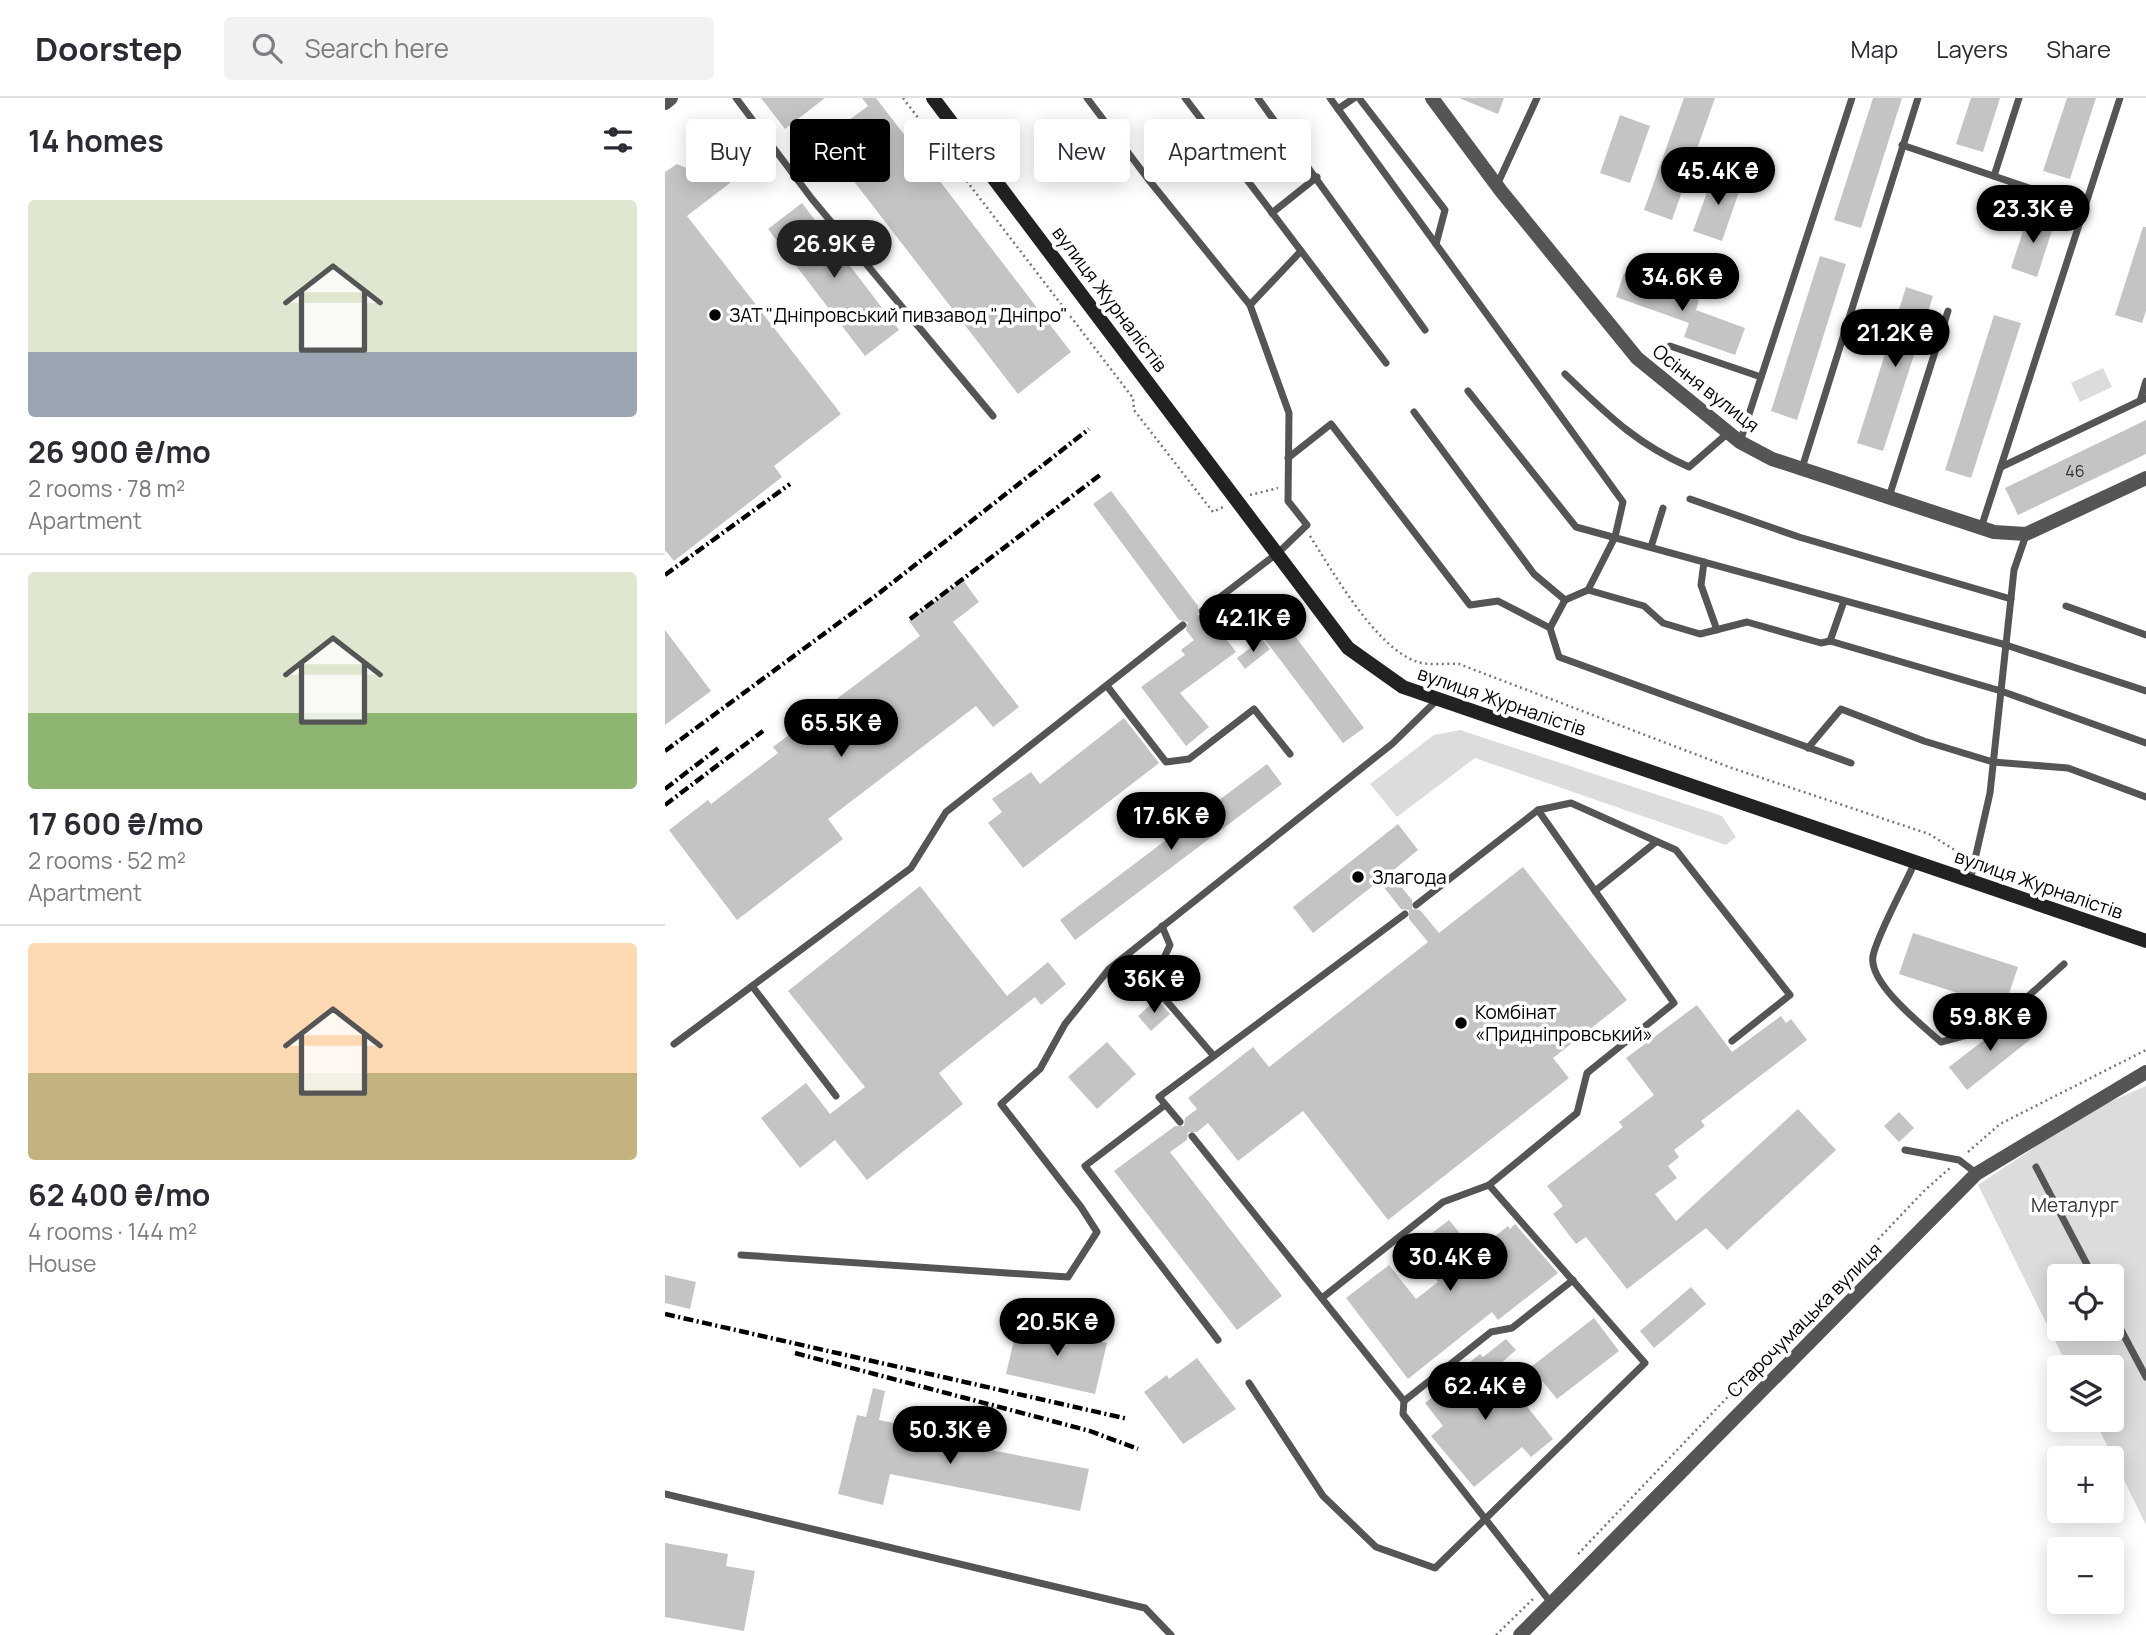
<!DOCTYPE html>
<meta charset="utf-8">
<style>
:root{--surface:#fff;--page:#f2f2f3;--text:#2b2b33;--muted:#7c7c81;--line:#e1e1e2;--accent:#000}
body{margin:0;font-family:Manrope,sans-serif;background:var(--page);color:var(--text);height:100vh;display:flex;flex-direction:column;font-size:26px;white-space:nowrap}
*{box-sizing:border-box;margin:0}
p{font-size:23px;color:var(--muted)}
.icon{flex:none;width:38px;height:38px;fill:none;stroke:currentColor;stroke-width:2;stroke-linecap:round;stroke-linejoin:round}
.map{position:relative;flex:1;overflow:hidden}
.details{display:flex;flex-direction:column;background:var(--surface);width:665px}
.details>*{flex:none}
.hud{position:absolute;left:21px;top:21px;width:665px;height:63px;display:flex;gap:14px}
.fabs{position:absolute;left:1382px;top:1166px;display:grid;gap:14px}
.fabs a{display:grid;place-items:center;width:77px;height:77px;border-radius:7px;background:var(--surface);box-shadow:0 4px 18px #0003;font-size:35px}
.price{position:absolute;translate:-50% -60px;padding:0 16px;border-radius:24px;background:var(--accent);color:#fff;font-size:23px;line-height:46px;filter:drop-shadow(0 2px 4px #0008)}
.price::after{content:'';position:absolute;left:50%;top:42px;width:21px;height:16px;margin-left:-10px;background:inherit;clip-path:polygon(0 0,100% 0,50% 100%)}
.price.on{background:#222;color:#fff}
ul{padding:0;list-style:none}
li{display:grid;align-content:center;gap:14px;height:371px;padding:0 28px}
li+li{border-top:2px solid var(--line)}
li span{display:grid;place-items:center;height:217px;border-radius:7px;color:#555}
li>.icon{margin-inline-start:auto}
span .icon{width:126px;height:126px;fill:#fffc;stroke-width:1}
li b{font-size:30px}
h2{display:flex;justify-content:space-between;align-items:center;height:84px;padding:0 28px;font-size:30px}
.pill{padding:0 24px;border-radius:7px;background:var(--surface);box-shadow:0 4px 18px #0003;font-size:24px;line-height:63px}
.pill.on{background:var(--accent);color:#fff}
header{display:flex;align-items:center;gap:42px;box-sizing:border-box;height:98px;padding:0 35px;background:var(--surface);border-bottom:2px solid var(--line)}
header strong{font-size:33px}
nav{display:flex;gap:38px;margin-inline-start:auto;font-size:24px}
.search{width:490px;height:63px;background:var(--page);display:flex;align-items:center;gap:18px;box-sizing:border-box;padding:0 24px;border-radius:7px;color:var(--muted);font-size:26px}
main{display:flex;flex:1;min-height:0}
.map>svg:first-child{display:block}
.green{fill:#dcdcdc;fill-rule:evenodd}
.building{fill:#c4c4c4}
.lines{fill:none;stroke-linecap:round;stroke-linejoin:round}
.path{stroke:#777;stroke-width:2.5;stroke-dasharray:2 3.5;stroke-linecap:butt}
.lane{stroke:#555;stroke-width:7}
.street{stroke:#555;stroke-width:14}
.secondary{stroke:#222;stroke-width:14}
.rail{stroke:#000;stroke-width:4.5;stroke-dasharray:10 3.5 2 3.5;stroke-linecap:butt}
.poi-dot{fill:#000;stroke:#fff;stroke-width:2.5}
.labels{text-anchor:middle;stroke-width:7;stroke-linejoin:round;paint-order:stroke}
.number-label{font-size:16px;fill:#313131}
.street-label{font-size:19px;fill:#000;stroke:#fff}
.poi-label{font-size:19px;fill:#000;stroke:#fff;text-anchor:start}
.park-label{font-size:19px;fill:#333;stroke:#fff}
</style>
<header>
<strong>Doorstep</strong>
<div class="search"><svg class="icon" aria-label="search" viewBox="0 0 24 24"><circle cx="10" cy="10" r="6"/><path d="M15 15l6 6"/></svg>Search here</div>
<nav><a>Map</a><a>Layers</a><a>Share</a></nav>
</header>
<main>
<section class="details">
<h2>14 homes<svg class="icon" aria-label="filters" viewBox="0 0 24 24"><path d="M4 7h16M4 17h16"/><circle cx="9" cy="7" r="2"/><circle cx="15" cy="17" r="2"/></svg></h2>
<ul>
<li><span style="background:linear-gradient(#dfe7d0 70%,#9aa5b1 0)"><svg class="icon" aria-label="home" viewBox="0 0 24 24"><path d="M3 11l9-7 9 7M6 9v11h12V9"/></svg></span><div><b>26 900 ₴/mo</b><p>2 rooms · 78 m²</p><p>Apartment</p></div></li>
<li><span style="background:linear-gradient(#dfe7d0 65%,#8fb573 0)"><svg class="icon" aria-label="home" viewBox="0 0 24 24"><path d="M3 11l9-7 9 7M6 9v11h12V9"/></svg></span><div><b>17 600 ₴/mo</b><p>2 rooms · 52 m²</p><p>Apartment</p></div></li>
<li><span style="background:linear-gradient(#ffd9b3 60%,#c2b280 0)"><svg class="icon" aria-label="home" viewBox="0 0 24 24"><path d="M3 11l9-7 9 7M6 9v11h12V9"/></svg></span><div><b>62 400 ₴/mo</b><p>4 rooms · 144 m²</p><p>House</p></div></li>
</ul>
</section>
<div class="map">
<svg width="1481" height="1537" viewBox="0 0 1481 1537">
<rect width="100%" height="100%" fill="#fff"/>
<g class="green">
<polygon points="1438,270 1447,289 1415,304 1406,285"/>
<polygon points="795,632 1057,718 1071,739 1061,747 810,660 732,719 705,686 769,637"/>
<path d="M1481,988V1427L1429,1321H1447V1269H1403L1313,1087L1424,1013ZM1395,1178H1447V1230H1395Z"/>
</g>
<g class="building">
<polygon points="96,0 160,0 120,31"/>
<polygon points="197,0 211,0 406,254 353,296 157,42 203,8"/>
<polygon points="794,0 839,0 833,16"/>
<polygon points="1019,0 1050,0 1007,122 979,112"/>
<polygon points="1208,0 1237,0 1196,130 1169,122"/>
<polygon points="1306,0 1335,0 1318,54 1291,46"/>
<polygon points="1402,0 1431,0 1405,81 1378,73"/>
<polygon points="955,17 985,28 965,85 935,75"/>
<polygon points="59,59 74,78 22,118 176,316 109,368 117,379 9,463 0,452 0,74 12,66 36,76"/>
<polygon points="1049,75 1077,85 1057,143 1028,133"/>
<polygon points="137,105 234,232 200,258 103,131"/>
<polygon points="1364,115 1390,123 1372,179 1346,170"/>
<polygon points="1478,129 1481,129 1481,213 1477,225 1450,217"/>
<polygon points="1155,158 1181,166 1132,322 1106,313"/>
<polygon points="959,175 1034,202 1031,212 1080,230 1070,257 1019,239 1024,225 951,199"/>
<polygon points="1241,189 1268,198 1218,353 1192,345"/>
<polygon points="1329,217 1356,225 1306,380 1280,372"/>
<polygon points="1481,322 1481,356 1353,417 1340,390"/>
<polygon points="446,393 533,508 533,517 541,518 548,528 550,526 571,554 515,595 544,629 521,648 476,589 520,557 516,552 529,542 521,532 523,524 514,522 428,406"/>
<polygon points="298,482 314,504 288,524 354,609 328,629 311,608 163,721 178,741 72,822 4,732 43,702 46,706 113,655 108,649 255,538 244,523"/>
<polygon points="621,526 699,630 678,645 600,542"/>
<polygon points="0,532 46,593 0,627"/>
<polygon points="597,541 605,551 580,571 572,560"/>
<polygon points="459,620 494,665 358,770 323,725 337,714 327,701 366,674 375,686"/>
<polygon points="602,666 617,686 410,842 395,822"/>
<polygon points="733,726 753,752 725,775 747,802 747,811 755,812 774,835 858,769 962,902 888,960 904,980 723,1122 638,1013 573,1063 543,1025 532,1034 523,1034 522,1042 505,1054 617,1198 572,1232 449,1073 510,1028 519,1028 520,1020 532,1011 523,1000 588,949 604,969 763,844 744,821 744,812 736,811 714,783 648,835 628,809"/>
<polygon points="255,788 342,898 383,864 401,886 376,907 370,899 274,975 298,1006 202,1082 170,1042 135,1070 96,1020 141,985 165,1016 200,989 123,893"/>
<polygon points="1248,835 1353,869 1339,910 1234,876"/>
<polygon points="492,901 505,916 486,933 473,918"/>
<polygon points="1032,907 1067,954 1116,918 1121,925 1126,921 1142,942 1036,1023 1040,1028 1009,1052 1014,1059 1003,1068 1012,1080 990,1096 1011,1123 1133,1011 1171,1052 1062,1152 1041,1130 962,1191 921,1139 911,1146 888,1116 898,1108 882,1088 958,1029 954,1024 989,997 961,960"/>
<polygon points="1350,918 1367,940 1302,992 1284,969"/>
<polygon points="442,944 471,976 432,1011 403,979"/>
<polygon points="1234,1014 1249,1030 1234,1044 1219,1028"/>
<polygon points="784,1122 810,1154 843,1128 845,1131 850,1126 893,1175 833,1222 827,1214 743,1281 681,1200 724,1167 751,1201 773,1184 746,1151"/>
<polygon points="0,1177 31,1184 25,1211 0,1205"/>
<polygon points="1026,1189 1041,1206 989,1250 975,1233"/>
<polygon points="929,1220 954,1253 892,1301 866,1269"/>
<polygon points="353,1225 442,1245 430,1296 341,1276"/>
<polygon points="841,1241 851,1252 807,1291 823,1311 848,1291 888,1341 866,1359 857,1349 809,1389 766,1338 778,1328 760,1305 775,1293 777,1296 809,1270 805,1264 815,1256 818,1259"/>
<polygon points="532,1260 571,1311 518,1346 479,1294 502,1277 504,1281"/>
<polygon points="208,1290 220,1293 214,1322 239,1327 237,1335 424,1371 415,1413 225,1376 218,1407 173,1396 192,1317 201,1319"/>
<polygon points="0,1445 63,1456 61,1468 90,1473 79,1533 0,1519"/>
</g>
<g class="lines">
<g class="path">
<polyline points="238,0 468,300 469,312 548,414 560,408"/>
<polyline points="585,397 613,390"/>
<path d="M645,438C668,474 710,548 750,563C762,568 781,565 794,566L1064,669L1264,736L1301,759"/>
<polyline points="1303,1054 1335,1026 1481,952"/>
<polyline points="913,1456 1260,1092 1285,1070"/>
<polyline points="831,1537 869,1500"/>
</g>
<g class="lane">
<polyline points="71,0 147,101 328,318"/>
<polyline points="422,0 483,81 585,207"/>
<polyline points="520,0 721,265"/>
<polyline points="593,0 760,232"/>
<polyline points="665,0 958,404 950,439 923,492 900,502 869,476 749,314"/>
<polyline points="694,0 780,112 771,146"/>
<polyline points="673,11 689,0"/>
<polyline points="1237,47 1420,109"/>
<polyline points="1329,78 1354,0"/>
<polyline points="832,87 872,0"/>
<polyline points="607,115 652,79"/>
<polyline points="1005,248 1096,279"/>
<path d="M900,276C943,317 970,345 1024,369L1063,335"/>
<polyline points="803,293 911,429 1341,547 1481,593"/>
<polyline points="1475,303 1481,283"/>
<polyline points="1075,344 1187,0"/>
<polyline points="623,360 666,326 805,507 833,503 885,530 894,559 1186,665"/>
<polyline points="1336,369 1481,300"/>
<polyline points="1137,370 1253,0"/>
<polyline points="1224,399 1283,213"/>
<polyline points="1025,401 1134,439 1346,501"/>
<polyline points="1316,430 1455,0"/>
<polyline points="986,449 998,410"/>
<polyline points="1039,464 1036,487 1052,532"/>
<polyline points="923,492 979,508 998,525 1035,536 1082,524 1156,545 1165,543 1336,593 1481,645"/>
<polyline points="1401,508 1481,537"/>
<polyline points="537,513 614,454 642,427 623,403 624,315 585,207 636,153"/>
<polyline points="885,530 900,502"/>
<polyline points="1165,543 1179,503"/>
<polyline points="442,588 501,664 524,661 589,611 625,656"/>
<polyline points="1143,650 1176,611 1259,643 1328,664 1403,670 1481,699"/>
<path d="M1250,764C1240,787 1212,837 1208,858C1203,885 1258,928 1276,944L1328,930L1399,866"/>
<polyline points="1305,783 1325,695 1349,472 1361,437"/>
<polyline points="930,793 991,744"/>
<polyline points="751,807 873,712 906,705 1011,752 1125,897 1067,943"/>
<polyline points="497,828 505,847 487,886 548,957"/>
<polyline points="87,888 171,998"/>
<polyline points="9,946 246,770 281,714 518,527"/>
<polyline points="500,1007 420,1068 553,1242"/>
<polyline points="515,1024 494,999 740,816"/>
<polyline points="527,1038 739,1303 738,1316 887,1506"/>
<polyline points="1240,1052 1294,1062 1311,1075"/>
<polyline points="1371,1069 1428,1178"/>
<polyline points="76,1157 403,1179 432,1134 416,1109 336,1006 375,971 400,926 444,871 727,646 771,603"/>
<polyline points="657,1200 778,1104 824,1087 912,1015 922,975 1009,905 873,712"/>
<polyline points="1447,1215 1481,1279"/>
<polyline points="584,1285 658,1398 711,1449 770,1470 980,1265 824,1087"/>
<polyline points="739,1303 826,1234 847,1230 908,1182"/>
<polyline points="0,1396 480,1510 506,1537"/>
</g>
<g class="street">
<polyline points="767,0 836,93 972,260 1075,344 1107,361 1329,434 1361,436 1481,380"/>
<polyline points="0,5 6,0"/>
<polyline points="855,1537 1311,1076 1481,974"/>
</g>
<polyline class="secondary" points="268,0 683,550 738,589 1481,843"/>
<g class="rail">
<polyline points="0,477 125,386"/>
<polyline points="245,521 435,377"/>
<polyline points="0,653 213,496 424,331"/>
<polyline points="0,691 56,648"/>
<polyline points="0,707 98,633"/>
<polyline points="0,1216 463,1321"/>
<polyline points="130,1255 425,1333 473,1351"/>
</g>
</g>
<g class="poi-dot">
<circle cx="50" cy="217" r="7"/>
<circle cx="693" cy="779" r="7"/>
<circle cx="796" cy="925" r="7"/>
</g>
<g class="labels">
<g class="number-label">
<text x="1410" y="379">46</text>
</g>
<g class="street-label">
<text transform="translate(445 201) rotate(53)" y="7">вулиця Журналістів</text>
<text transform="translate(1041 290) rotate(38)" y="7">Осіння вулиця</text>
<text transform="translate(837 603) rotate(19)" y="7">вулиця Журналістів</text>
<text transform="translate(1374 786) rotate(19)" y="7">вулиця Журналістів</text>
<text transform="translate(1139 1222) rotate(-45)" y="7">Старочумацька вулиця</text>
</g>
<g class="poi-label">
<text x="64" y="224">ЗАТ "Дніпровський пивзавод "Дніпро"</text>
<text x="707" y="786">Злагода</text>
<text x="810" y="921">Комбінат<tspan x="810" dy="22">«Придніпровський»</tspan></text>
</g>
<g class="park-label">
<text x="1410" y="1114">Металург</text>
</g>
</g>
</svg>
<div class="fabs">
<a><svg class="icon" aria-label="locate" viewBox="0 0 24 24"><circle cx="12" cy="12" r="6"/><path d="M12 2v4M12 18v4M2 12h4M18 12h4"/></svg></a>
<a><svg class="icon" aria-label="layers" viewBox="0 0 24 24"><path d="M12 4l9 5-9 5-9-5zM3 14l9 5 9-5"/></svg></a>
<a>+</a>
<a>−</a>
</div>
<b class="price" style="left:1053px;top:109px">45.4K ₴</b>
<b class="price" style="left:1368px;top:147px">23.3K ₴</b>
<b class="price on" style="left:169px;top:182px">26.9K ₴</b>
<b class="price" style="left:1017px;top:215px">34.6K ₴</b>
<b class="price" style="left:1230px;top:271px">21.2K ₴</b>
<b class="price" style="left:588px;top:556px">42.1K ₴</b>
<b class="price" style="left:176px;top:661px">65.5K ₴</b>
<b class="price" style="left:506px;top:754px">17.6K ₴</b>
<b class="price" style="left:489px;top:917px">36K ₴</b>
<b class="price" style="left:1325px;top:955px">59.8K ₴</b>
<b class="price" style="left:785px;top:1195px">30.4K ₴</b>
<b class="price" style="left:392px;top:1260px">20.5K ₴</b>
<b class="price" style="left:820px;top:1324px">62.4K ₴</b>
<b class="price" style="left:285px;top:1368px">50.3K ₴</b>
<div class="hud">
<a class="pill">Buy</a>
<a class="pill on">Rent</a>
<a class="pill">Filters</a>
<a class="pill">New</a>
<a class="pill">Apartment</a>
</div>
</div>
</main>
